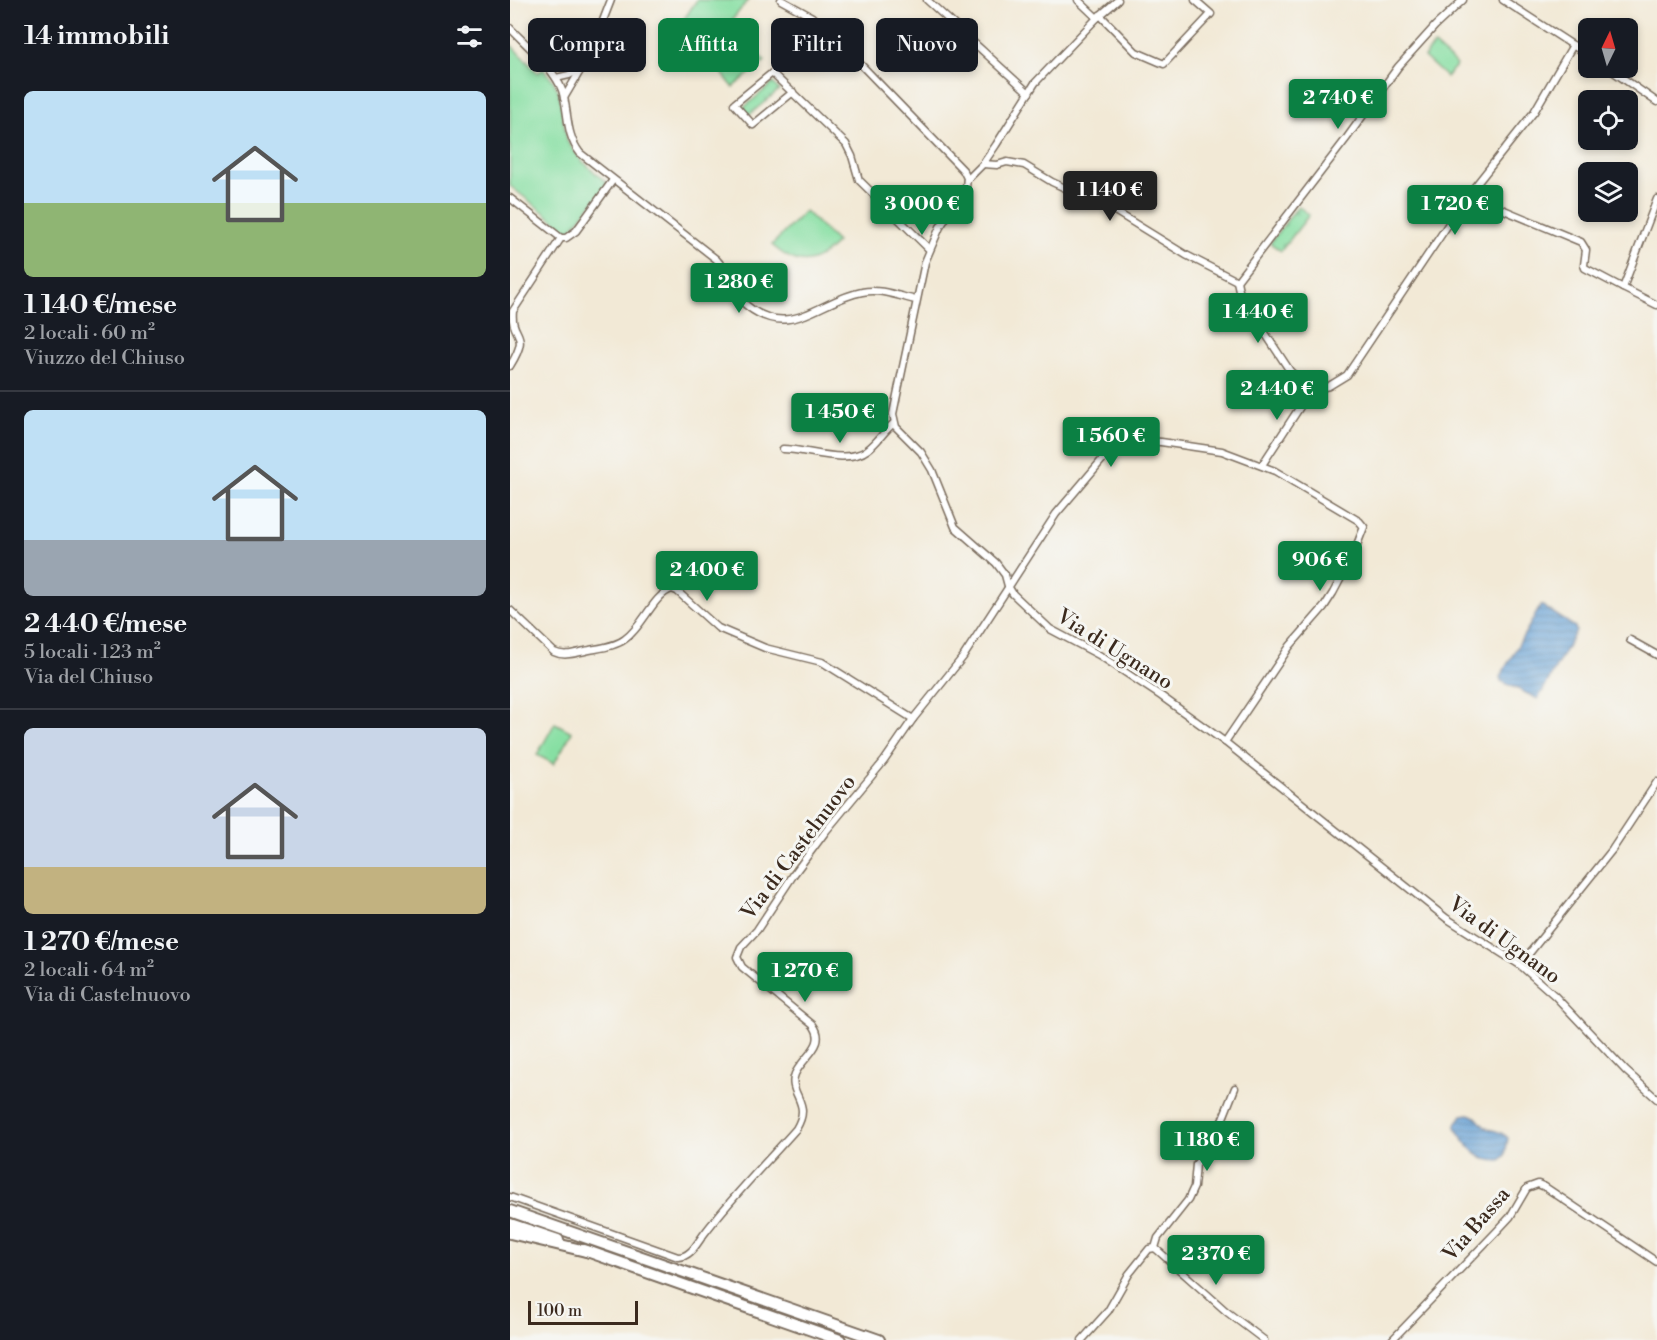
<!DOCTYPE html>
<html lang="it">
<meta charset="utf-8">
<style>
:root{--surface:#171b24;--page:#242831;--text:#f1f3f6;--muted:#9ea1a6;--line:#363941;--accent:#0b8043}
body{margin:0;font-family:"Libre Bodoni",serif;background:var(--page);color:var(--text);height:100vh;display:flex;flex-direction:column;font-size:22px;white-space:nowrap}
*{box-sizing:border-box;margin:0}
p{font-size:20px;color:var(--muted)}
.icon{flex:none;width:33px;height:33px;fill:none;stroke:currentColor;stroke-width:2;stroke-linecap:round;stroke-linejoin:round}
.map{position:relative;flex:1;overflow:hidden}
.sheet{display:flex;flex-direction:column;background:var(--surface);width:510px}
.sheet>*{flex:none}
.guide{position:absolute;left:18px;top:18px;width:570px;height:54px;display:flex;gap:12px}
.needle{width:39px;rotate:5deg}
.controls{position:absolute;left:1068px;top:18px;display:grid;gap:12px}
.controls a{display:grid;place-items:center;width:60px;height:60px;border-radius:9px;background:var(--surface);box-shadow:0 3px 9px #0003;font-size:30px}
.scale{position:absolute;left:18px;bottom:15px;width:110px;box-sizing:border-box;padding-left:6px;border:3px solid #3b2a1e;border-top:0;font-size:16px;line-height:21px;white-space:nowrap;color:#3b2a1e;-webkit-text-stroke:4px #f6f6f2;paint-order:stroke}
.price{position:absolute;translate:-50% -51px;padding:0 14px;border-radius:6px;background:var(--accent);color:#fff;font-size:20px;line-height:39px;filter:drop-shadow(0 2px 3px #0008)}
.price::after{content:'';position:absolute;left:50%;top:36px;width:18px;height:14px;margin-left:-9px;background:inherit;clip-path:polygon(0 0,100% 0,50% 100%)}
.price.active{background:#222;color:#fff}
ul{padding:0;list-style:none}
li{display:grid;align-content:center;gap:12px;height:318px;padding:0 24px}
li+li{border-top:2px solid var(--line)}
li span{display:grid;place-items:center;height:186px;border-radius:9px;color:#555}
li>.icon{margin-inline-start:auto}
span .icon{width:108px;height:108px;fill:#fffc;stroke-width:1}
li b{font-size:26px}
h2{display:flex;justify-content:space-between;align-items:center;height:72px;padding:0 24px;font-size:26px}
.pill{padding:0 21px;border-radius:9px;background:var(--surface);box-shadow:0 3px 9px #0003;font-size:21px;line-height:54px}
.pill.active{background:var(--accent);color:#fff}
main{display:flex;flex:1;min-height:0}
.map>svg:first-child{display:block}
.grass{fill:url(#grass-tufts);stroke:#618460;stroke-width:1.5}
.cemetery{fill:url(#cemetery-stones);stroke:#618460;stroke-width:1.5}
.park{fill:#87dfa3;stroke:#618460;stroke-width:1.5}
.water{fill:url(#water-rules);stroke:#506479;stroke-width:1.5}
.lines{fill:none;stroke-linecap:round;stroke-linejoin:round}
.minor-casing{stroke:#7b6d5e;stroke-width:9}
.trunk-casing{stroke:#7b6d5e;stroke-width:14}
.motorway-casing{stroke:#7b6d5e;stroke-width:14}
.minor{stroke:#fff;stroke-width:6}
.trunk{stroke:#fff;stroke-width:10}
.motorway{stroke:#fff;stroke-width:10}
.labels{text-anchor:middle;stroke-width:6;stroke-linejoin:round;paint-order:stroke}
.street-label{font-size:21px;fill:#3b2a1e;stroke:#f6f6f2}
</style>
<main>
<section class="sheet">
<h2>14 immobili<svg class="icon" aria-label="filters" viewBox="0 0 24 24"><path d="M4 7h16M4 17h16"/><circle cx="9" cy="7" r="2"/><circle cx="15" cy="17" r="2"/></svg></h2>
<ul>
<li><span style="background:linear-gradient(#bfe0f5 60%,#8fb573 0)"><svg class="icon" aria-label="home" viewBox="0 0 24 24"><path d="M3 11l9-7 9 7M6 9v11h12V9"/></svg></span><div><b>1 140 €/mese</b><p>2 locali · 60 m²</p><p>Viuzzo del Chiuso</p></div></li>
<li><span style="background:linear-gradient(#bfe0f5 70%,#9aa5b1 0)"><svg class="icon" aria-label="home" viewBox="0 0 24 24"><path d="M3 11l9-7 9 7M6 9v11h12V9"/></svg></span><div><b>2 440 €/mese</b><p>5 locali · 123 m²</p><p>Via del Chiuso</p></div></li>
<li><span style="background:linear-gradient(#c9d6e8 75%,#c2b280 0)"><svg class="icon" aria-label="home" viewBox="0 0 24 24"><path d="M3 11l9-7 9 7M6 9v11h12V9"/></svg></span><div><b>1 270 €/mese</b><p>2 locali · 64 m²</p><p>Via di Castelnuovo</p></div></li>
</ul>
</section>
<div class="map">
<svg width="1147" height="1340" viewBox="0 0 1147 1340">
<defs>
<pattern id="grass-tufts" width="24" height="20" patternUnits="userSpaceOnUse" patternTransform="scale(1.5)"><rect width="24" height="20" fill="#87dfa3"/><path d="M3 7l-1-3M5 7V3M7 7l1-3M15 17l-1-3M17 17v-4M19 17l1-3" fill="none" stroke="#75c08c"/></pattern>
<pattern id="cemetery-stones" width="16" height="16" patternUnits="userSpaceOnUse" patternTransform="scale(1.5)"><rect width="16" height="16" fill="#87dfa3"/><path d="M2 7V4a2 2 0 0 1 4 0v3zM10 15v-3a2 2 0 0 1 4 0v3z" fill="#75c08c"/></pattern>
<pattern id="water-rules" width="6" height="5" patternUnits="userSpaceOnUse" patternTransform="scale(1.5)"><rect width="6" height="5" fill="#649fd4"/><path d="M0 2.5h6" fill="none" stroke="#5482ab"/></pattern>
</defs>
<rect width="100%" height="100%" fill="#f6f6f2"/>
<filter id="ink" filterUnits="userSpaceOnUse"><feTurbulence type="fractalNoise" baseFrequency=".0167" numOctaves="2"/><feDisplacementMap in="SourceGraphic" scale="12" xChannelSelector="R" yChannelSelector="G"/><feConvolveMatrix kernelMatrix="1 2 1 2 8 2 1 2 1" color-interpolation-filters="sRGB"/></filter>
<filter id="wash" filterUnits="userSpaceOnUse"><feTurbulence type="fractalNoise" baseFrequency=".008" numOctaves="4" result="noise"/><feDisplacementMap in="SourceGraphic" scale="24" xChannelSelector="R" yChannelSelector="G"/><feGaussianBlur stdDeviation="1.35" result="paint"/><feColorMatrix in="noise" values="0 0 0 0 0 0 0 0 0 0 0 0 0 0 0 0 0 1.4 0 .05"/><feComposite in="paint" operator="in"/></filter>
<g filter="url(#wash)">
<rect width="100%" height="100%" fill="#f2e9d6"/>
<polygon class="grass" points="263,83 269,90 239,115 233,108"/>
<polygon class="cemetery" points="788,206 799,215 771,251 760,243"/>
<g class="park">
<polygon points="187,0 238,0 207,39 232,60 241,48 255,61 223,87 172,22"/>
<polygon points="0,44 28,73 33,69 42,79 48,90 57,141 71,160 98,184 59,232 0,186"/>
<polygon points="924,45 947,65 936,77 914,57"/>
<path d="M295,211L327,242C303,267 288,268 262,245Z"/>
<polygon points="45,723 62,732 44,764 27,755"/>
</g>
<g class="water">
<polygon points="1031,605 1065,627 1066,631 1028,699 991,681 990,677"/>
<path d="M959,1114C968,1116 968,1121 975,1127C981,1132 988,1128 998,1138L995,1155L990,1161C968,1161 958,1146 946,1129V1124L952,1115Z"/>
</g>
</g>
<g filter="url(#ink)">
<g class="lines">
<g class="minor-casing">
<g id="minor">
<polyline points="271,0 302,17 327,40 453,170 457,178 456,187 430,227 415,262 383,414 386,427 411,452 422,470 445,527 486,563 495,575 498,586 503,594 540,629 589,655 651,696 715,742 936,918 1010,965 1045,996 1116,1071 1147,1099"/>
<polyline points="417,0 519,93"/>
<polyline points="568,0 587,18"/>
<polyline points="993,0 1078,55"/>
<polyline points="590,15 626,52 654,64 701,14 685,0"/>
<path d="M0,28C16,45 44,68 52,90C59,111 55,134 70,153L206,259C219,272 222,293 236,305C280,341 309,300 352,292C370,288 388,296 406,300"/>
<polyline points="1098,68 1147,102"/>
<polyline points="46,78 59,75 72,68"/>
<polyline points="283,92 243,125 224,104 262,73 336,144 342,156 349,180 419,249"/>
<polyline points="54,98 80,54 101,0"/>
<polyline points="473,164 487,165 497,162 514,165 542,182 603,210 676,255 727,281"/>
<polyline points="457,180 473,164 486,145 525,83 587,18 608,0"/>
<polyline points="958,195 1071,242 1076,250 1074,265 1075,268 1113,288"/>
<polyline points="0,198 51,238 56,238 66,231 103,180"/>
<polyline points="1147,199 1113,288 1147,305"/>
<polyline points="727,281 836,139 888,67 925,26 953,0"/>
<polyline points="727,281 730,295 780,371 801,390"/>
<path d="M0,366C22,330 0,339 3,311L51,238"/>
<path d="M273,449C296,449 338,465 357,450C367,443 374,431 384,423"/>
<polyline points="752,465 801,390 819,386 837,375 958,195 1024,112 1063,45"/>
<path d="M0,610L44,652C54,657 65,653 75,651C88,648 105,647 115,639C133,627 143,595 162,589L167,591L208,628L255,648L312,662L403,719"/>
<polyline points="1120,640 1147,655"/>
<polyline points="1010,965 1102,850 1147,782"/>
<path d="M0,1197L168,1257C181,1257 187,1243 194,1234C222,1197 255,1164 286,1129C289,1124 292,1118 292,1111C292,1098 279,1088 285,1074C293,1056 318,1045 303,1025L232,967L227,957L231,947L247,930L284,874L316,831L374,761L403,719L453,657L546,514L603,447L614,440L651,442L712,451L765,471L849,521L854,527L843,555L823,593L814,607L780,646L715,742"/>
<polyline points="645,1248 648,1238 678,1200 684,1187 686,1164 700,1146 707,1133 725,1088"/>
<polyline points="645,1248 717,1312 754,1340"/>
<polyline points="572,1340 598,1311 619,1274 639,1249 645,1248"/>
<polyline points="882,1340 987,1231 1000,1217 1017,1188 1028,1184 1035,1187 1147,1262"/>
</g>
</g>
<g class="trunk-casing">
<g id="trunk">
<polyline points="0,1211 369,1340"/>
<polyline points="0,1224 48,1240"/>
<polyline points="74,1250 330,1340"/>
</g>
</g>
<g class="motorway-casing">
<polyline id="motorway" points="0,1233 80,1252"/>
</g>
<use href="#minor" class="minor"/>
<use href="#trunk" class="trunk"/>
<use href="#motorway" class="motorway"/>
</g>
</g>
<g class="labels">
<g class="street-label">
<text transform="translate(605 649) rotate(32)" y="7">Via di Ugnano</text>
<text transform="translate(288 847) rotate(-53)" y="7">Via di Castelnuovo</text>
<text transform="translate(995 940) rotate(36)" y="7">Via di Ugnano</text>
<text transform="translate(966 1224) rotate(-49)" y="7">Via Bassa</text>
</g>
</g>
</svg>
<div class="controls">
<a><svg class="needle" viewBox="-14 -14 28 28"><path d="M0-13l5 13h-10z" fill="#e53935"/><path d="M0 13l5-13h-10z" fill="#9ea1a6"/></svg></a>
<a><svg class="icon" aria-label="locate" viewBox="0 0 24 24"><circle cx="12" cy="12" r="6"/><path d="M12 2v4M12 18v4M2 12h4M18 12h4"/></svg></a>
<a><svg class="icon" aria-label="layers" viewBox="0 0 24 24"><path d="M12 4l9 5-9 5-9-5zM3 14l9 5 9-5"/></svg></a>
</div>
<div class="scale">100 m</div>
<b class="price" style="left:828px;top:130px">2 740 €</b>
<b class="price active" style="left:600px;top:222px">1 140 €</b>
<b class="price" style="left:412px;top:236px">3 000 €</b>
<b class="price" style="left:945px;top:236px">1 720 €</b>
<b class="price" style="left:229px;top:314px">1 280 €</b>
<b class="price" style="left:748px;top:344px">1 440 €</b>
<b class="price" style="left:767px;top:421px">2 440 €</b>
<b class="price" style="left:330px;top:444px">1 450 €</b>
<b class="price" style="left:601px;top:468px">1 560 €</b>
<b class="price" style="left:810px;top:592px">906 €</b>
<b class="price" style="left:197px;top:602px">2 400 €</b>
<b class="price" style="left:295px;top:1003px">1 270 €</b>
<b class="price" style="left:697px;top:1172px">1 180 €</b>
<b class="price" style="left:706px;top:1286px">2 370 €</b>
<div class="guide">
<a class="pill">Compra</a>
<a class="pill active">Affitta</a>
<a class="pill">Filtri</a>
<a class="pill">Nuovo</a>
</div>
</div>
</main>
